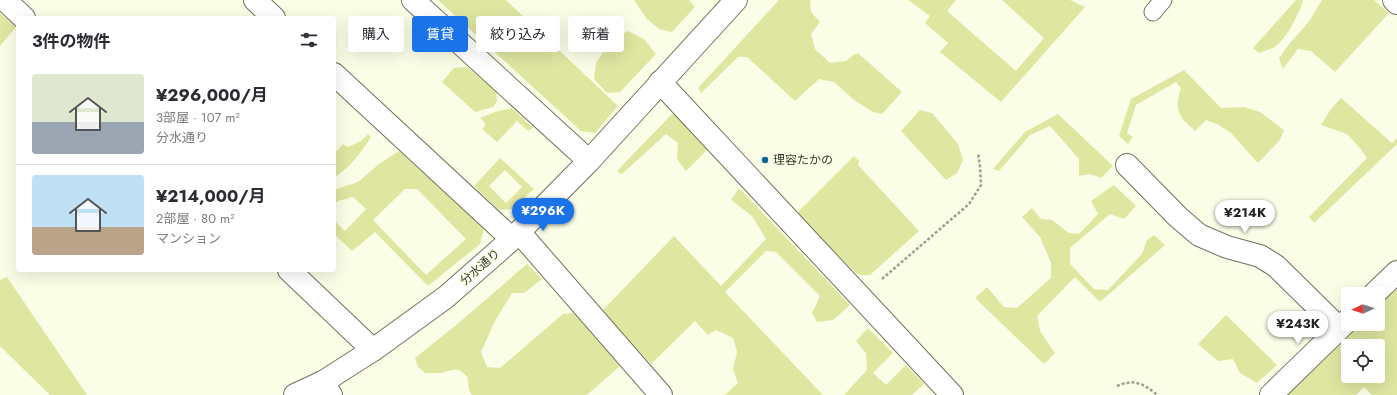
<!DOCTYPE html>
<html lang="ja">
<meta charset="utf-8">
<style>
:root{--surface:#fff;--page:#f7f7f7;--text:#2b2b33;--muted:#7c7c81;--line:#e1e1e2;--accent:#1a73e8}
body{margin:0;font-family:Jost,"Noto Sans JP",sans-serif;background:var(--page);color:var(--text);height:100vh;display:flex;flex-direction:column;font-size:15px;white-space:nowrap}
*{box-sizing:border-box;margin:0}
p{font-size:13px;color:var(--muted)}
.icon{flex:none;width:22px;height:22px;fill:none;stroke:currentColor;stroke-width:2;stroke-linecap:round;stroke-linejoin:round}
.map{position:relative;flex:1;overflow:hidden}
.panel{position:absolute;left:16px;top:16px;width:320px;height:256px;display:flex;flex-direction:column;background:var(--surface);border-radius:4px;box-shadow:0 4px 16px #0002}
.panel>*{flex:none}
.banner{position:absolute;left:348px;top:16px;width:380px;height:36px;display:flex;gap:8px}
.needle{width:26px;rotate:266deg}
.controls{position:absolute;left:1341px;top:287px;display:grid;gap:8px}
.controls a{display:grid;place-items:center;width:44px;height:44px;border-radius:4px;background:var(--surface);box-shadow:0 4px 16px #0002;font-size:20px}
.price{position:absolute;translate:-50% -34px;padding:0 9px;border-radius:14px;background:#fff;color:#222;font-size:13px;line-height:26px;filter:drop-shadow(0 1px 2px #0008)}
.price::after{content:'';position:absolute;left:50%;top:24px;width:12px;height:9px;margin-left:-6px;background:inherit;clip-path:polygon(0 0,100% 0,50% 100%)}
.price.active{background:var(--accent);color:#fff}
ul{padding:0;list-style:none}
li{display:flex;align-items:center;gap:12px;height:100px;padding:0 16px}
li+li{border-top:1px solid var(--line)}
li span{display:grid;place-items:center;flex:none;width:112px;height:80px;border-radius:4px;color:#555}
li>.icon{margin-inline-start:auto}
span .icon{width:48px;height:48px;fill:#fffc;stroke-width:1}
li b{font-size:17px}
h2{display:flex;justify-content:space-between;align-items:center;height:48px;padding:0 16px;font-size:17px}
.chip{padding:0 14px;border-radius:4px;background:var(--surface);box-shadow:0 4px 16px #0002;font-size:14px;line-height:36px}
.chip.active{background:var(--accent);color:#fff}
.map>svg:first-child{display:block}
.green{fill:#dfe6a0;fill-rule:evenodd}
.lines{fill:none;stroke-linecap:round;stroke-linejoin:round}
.lane-casing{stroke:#70725e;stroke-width:19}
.street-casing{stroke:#70725e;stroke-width:24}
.secondary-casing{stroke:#70725e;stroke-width:24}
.path{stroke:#9da08f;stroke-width:2.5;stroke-dasharray:3 2;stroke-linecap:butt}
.lane{stroke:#fff;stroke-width:17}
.street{stroke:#fff;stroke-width:22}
.secondary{stroke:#fff;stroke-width:22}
.poi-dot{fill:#086797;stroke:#fbfee7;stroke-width:1.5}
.labels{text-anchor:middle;stroke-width:3.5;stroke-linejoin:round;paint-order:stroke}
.poi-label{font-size:12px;fill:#373930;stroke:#fbfee7;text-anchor:start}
.street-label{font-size:12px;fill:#373930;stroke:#fbfee7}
</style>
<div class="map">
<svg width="1397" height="395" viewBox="0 0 1397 395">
<rect width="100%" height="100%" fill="#fbfee7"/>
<g class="green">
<polygon points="438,0 506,0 618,106 595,133 581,131"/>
<polygon points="634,0 689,0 695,7 672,32 659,29 647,19"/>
<polygon points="779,0 810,0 811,12 820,22 811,34 815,49 830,63 846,61 853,55 858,53 902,92 882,114 873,112 854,100 834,82 819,79 795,101 747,57 738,57 701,93 698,88"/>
<polygon points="908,0 956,0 947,11 1016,71 1044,38 1002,0 1070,0 1085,7 1001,102 940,52 948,43 925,23 930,16"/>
<path d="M1296,0H1303C1300,13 1287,37 1276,46C1272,49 1264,51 1259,53L1253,48Z"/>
<polygon points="1322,0 1374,0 1389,13 1335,72 1311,51 1298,49 1283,69 1279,58 1290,43 1300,32 1310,20"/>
<polygon points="0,13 16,27 0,46"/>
<polygon points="628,31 644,39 656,54 620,92 607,93 594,79 596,63 612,39"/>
<polygon points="467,67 496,91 497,101 493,107 475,112 442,82 454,68"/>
<path d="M1184,70L1221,108L1244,107L1260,112L1284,130L1280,140L1258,163L1231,133L1219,125L1206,120L1195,131C1178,116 1174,110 1181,88L1176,82L1136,105L1127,133L1133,137L1128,144L1119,136L1131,99Z"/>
<polygon points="1341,98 1392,143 1397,138 1397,144 1314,223 1309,217 1367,158 1360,148 1347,134 1321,125 1331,109"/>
<polygon points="512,108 533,128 528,131 517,121 497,142 482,129 486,124 480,118 498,111"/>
<polygon points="920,110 932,113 958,144 963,160 957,173 946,180 901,131"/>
<polygon points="672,114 679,115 709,148 686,171 677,159 678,143 666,134 622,174 617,171"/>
<polygon points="1058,114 1113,166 1101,178 1090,174 1079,176 1079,159 1050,126 1030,135 999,171 993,169 1025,132"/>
<path d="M368,134L371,137C361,153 350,167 334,178V154L343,144L348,147L361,141Z"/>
<path d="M399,151L484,228L480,244L428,286L375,232L352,251L334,234V220L345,231L366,209L353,197L338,201L334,205V190L358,182L379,164ZM405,189H417L466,239L426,275L373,220Z"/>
<polygon points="854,156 859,161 858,165 919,231 870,275 861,275 855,272 796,214"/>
<path d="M500,158L534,189L512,209L499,210L474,186ZM505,170L522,187L506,203L489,186Z"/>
<polygon points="1114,185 1136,206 1124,219 1110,214 1070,248 1070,264 1094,289 1108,290 1142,254 1147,240 1154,235 1165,245 1100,302 1075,277 1037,316 1040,331 1055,353 1044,364 975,298 987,287 1004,307 1017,308 1051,278 1051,263 1040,237 1022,217 1032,208 1041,219 1052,220 1069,233 1079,234 1098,214 1091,201"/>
<polygon points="739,188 850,305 833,320 817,322 812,313 820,296 776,252 766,251 725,292 823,395 725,395 738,383 733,369 737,352 733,338 716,330 708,335 695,321 651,364 602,311 674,236 721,286 766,239 752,216 731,200"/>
<path d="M527,264L542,279L524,293H512L494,323L481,352L487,367L500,368L563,314L574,313L620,366L587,395H472C466,387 470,383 467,377C458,365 452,371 441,373C436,373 430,373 425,373L418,367L415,358L455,326Z"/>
<polygon points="7,277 87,395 50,395 0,346 0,280"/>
<path d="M1397,283V395H1372L1364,387L1356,395H1283L1355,324H1378V302ZM1348,346H1378V376H1348Z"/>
<polygon points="1226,315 1277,365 1257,383 1240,373 1233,359 1218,361 1198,344"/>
<polygon points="868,328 893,353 873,373 886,385 906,365 924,384 912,395 844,395 867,370 866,353 856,341"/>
</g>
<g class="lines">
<g class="lane-casing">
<polyline id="lane" points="1153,12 1163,0"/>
</g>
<g class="street-casing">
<g id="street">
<polyline points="5,0 24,18"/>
<polyline points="255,0 274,18"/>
<polyline points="413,0 589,161"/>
<polyline points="1394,0 1397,3"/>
<polyline points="334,74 512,239"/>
<polyline points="660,82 952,395"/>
<polyline points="1127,165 1178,217 1199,235 1227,247 1260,256 1276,266 1339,328"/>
<polyline points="519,232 661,395"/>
<polyline points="289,270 373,350"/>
<polyline points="1374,294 1397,272"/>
<polyline points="323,382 331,395"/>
<polyline points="1271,395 1348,320"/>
</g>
</g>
<g class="secondary-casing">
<polyline id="secondary" points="295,395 323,382 373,350 446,297 512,239 589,161 736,0"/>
</g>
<g class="path">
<polyline points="882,279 969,204 981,185 980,166 978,153"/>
<path d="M1117,386C1120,385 1124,383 1127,383C1137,380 1150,388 1157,395"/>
</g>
<use href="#lane" class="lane"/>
<use href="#street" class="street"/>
<use href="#secondary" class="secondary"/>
</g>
<circle class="poi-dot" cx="765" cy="160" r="4"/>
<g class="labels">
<g class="poi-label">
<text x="773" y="164">理容たかの</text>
</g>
<g class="street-label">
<text transform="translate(480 267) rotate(-41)" y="4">分水通り</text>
</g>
</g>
</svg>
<div class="controls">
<a><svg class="needle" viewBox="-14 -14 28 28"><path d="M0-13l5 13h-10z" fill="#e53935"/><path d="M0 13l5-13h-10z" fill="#7c7c81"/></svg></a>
<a><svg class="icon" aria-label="locate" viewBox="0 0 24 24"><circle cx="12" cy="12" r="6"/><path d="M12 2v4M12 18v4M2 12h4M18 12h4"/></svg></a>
</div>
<b class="price active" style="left:543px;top:232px">¥296K</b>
<b class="price" style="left:1245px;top:234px">¥214K</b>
<b class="price" style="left:1298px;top:345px">¥243K</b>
<div class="banner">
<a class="chip">購入</a>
<a class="chip active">賃貸</a>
<a class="chip">絞り込み</a>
<a class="chip">新着</a>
</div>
<section class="panel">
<h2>3件の物件<svg class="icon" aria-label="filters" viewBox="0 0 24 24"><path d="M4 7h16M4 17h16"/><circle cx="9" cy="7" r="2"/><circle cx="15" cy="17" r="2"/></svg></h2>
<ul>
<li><span style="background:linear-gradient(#dfe7d0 60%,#9aa5b1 0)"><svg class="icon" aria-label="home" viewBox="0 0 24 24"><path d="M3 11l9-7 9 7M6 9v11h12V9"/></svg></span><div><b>¥296,000/月</b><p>3部屋 · 107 m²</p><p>分水通り</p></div></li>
<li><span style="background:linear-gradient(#bfe0f5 65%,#b9a48a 0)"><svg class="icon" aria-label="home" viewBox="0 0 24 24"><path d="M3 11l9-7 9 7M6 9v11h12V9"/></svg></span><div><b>¥214,000/月</b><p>2部屋 · 80 m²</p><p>マンション</p></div></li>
</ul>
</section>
</div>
